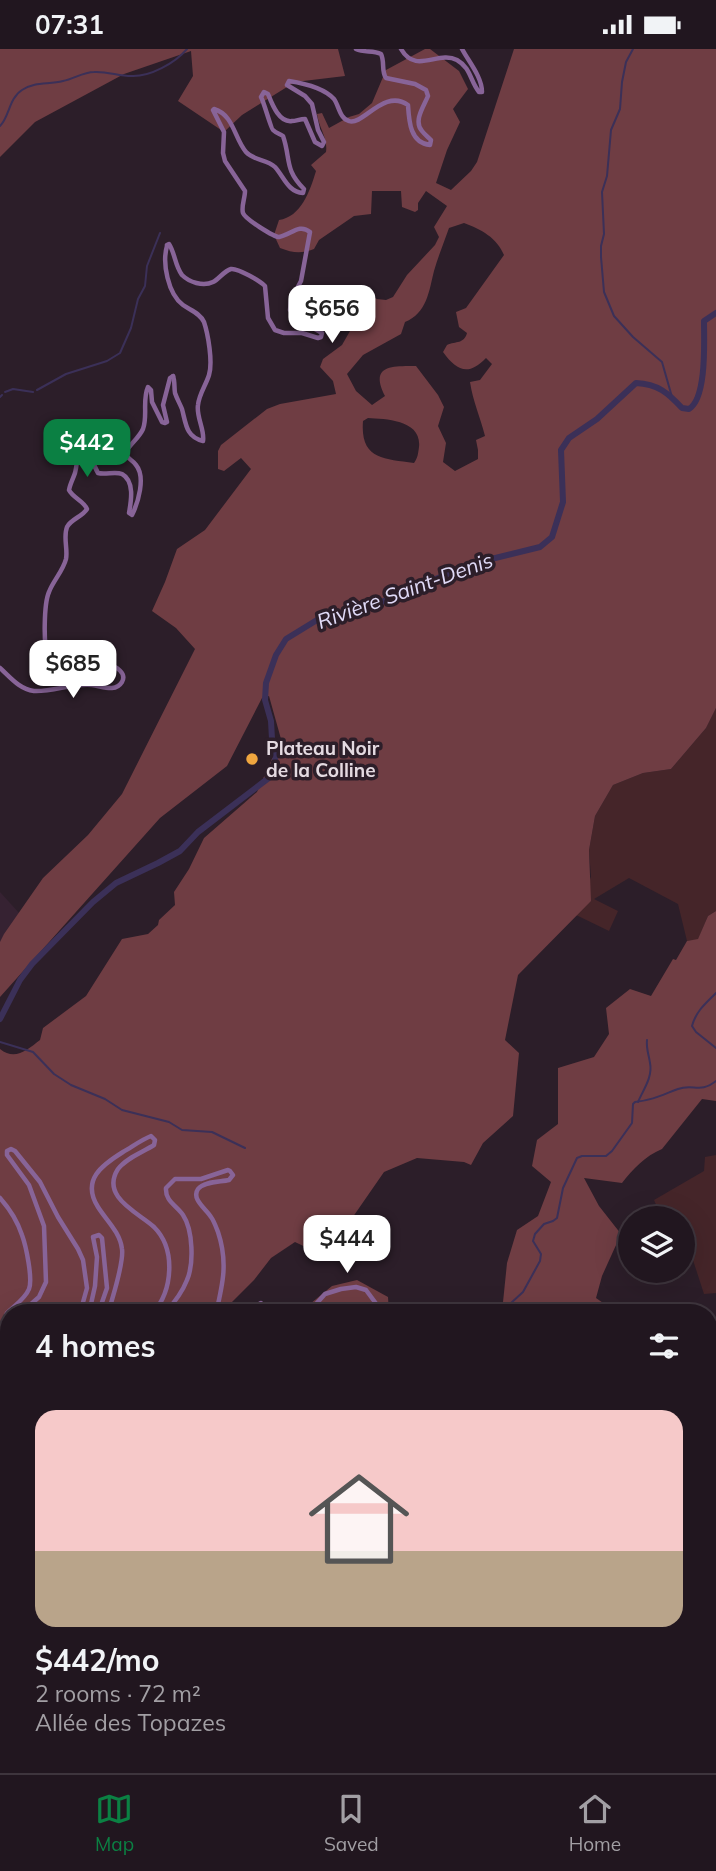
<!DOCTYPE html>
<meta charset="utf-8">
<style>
:root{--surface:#21161f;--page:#291f28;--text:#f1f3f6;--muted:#a29fa4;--line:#3e353d;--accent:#0b8043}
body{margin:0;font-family:Mulish,sans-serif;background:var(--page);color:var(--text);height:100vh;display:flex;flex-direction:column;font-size:26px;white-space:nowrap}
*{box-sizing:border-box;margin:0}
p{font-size:23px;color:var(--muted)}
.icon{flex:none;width:38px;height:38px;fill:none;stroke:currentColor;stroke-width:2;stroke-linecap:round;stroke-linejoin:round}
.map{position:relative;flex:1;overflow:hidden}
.drawer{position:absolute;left:0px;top:1255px;width:718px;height:471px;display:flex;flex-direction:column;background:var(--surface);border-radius:28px 28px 0 0;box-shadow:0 7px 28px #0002,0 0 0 2px var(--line)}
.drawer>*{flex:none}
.tools{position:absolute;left:618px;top:1157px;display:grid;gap:14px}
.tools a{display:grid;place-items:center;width:77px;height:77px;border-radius:50%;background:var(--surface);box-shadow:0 7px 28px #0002,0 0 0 2px var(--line);font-size:35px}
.price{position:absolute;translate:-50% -60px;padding:0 16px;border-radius:14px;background:#fff;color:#222;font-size:23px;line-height:46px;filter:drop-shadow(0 2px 4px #0008)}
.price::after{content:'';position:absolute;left:50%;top:42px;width:21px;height:16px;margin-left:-10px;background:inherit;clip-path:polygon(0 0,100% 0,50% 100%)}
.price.current{background:var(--accent);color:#fff}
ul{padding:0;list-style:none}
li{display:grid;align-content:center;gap:14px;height:371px;padding:0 35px}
li span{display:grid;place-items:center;height:217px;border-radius:21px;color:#555}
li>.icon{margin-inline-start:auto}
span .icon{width:126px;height:126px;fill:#fffc;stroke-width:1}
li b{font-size:30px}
h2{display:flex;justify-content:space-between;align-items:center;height:84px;padding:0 35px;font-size:30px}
.status{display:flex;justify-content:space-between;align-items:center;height:49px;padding:0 35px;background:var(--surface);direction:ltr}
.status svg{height:19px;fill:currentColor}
.dock{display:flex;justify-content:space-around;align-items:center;height:98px;border-top:2px solid var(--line);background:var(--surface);font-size:19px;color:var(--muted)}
.dock a{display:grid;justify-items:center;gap:4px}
.dock .current{color:var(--accent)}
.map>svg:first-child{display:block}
.built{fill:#362232}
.green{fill:#452529}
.forest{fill:#6f3d43;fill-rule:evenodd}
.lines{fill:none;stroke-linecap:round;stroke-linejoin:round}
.stream{stroke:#3b3058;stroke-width:2}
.river{stroke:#3b3058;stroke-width:6}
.secondary{stroke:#886498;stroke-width:4.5}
.poi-dot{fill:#f0a63f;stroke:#2c1e29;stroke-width:2.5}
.labels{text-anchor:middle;stroke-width:7;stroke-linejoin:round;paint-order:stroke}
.poi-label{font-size:19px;font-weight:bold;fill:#e4dae1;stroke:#2c1e29;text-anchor:start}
.water-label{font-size:21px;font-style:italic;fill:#e0daf7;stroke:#2c1e29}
</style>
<div class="status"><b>07:31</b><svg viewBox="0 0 49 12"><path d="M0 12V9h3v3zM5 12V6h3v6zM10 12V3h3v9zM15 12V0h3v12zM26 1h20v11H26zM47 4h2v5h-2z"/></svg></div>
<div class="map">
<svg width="716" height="1724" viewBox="0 0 716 1724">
<rect width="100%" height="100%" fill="#2c1e29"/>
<polygon class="built" points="0,843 20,865 0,897"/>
<g class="green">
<polygon points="716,659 716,862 708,867 698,891 687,892 678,855 629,829 594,850 618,862 609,882 574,865 591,828 589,801 595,767 613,736 643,724 671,720 706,679"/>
<polygon points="716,1106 716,1244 704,1245 692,1208 683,1211 682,1169 662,1169 654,1151 704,1122 705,1108"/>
<polygon points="0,1367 9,1368 9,1717 149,1717 153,1724 0,1724"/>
</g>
<g class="forest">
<polygon points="0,0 338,0 345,27 295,33 242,66 224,83 178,52 193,27 191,2 124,25 35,73 0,108"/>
<path d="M425,0H430L459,22L468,40L453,60L460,73L447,101L436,134L451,141L471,122L477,113L514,0H716V659L706,679L671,720L643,724L613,736L595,767L589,801L591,852L518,926L505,991L519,1004L513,1067L483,1094L471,1116L464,1113L417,1109L384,1123L348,1175L344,1205H320L295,1193L271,1209L254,1231L222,1263L9,1264V1368L0,1367V1000C15,1012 27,1001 40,991L43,979L86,947L122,890L148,885L158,876L159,871L175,856L174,843L189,820L204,789L257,743L281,690L269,647L262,649L227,717L160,769L0,948V893L4,885L43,829L88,786L122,745L195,600L176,579L152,562L165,533L177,500L205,481L251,420L241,409L224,422L218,420V402L221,396L267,360L280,355L336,345L333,332L320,318L323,310L342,296L350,282L343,270C348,259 354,250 365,244L377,250L386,251L393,248L407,226L435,196L439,188L434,178L447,157L426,142L418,154V161L415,163L402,158L401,142H372L371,165L354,167L319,191L314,200C301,205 293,204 280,199L274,186L279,171C301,168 310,142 316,122L311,116L326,103C328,89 319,79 317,65L322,64L329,79L349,68L359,65L372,54L386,21ZM464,174C481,180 497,189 504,206L466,259L456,263L459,278L467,284C464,295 456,292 447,296L443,303C456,321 468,328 486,309L492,315L480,331L470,333C473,353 480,367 485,387L476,391L478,401V410L455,422L443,413L446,394L438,377L444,358L438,346L416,317C392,317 369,316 385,347L372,356L356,342L347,325L363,306L401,285L405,273C427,264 429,242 434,222C438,208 444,193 449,179ZM368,369C386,370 422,371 419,398C418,405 418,408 414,414C383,410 360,410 363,372Z"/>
<path d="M716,862V1052L702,1050L662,1100C645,1107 633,1120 622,1134L584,1129L599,1157L621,1185L602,1227L596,1249L606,1256L611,1263H502L507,1214L517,1181L538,1167L551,1133L532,1117L537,1091L558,1075V1019L594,1008L609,985L606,959L630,940L651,947L673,910L676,911L687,892L698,890L708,867Z"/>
<polygon points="357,1231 388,1248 389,1263 299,1264 332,1237"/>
<polygon points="352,1717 429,1717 427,1718 430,1724 345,1724"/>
<polygon points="458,1717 580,1717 581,1724 461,1724"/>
<polygon points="612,1717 699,1717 715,1724 614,1724"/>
</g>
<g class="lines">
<g class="stream">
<polyline points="633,0 626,13 622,33 620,60 611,81 607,127 602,143 604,185 601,197 601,208 604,243 614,267 633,288 662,313 672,348"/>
<path d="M0,77C9,69 9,49 22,41C36,32 48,36 63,32C74,30 83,23 94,23C106,22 119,27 131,27C150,28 175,14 187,0"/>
<polyline points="37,341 66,325 107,312 120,304 131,279 138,250 145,237 147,217 160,184"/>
<polyline points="5,343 13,340 33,343"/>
<polyline points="0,348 2,346"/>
<path d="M716,944C706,954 696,962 692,977L696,983L716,999"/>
<polyline points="0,993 33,1003 54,1025 71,1036 105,1050 122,1061 169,1073 182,1081 212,1083 245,1099"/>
<path d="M638,1053C643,1041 653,1028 650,1014C649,1006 646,1000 647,991"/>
<path d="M509,1264L511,1254L523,1243L540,1212L541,1205L533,1192L535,1185L544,1175L553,1172L557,1169L563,1139L577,1109L582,1107H606L612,1102L632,1074L633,1055L635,1053C653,1051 662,1046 678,1040C693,1034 700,1045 716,1032"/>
<polyline points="0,1311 9,1309"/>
<polyline points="709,1367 716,1360"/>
<polyline points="525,1724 525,1717"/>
<polyline points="656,1724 658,1717"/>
</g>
<g class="river">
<path d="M0,970L20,931L32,915L93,853L116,834L158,814L180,802L198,783L270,728L275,712L276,701L272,690L271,672L265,651L266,634L276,606L286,590L317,571L379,554L471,515L540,498L552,488L563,453L561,401L569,389L597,370L636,334C658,335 668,344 682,359L689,360C707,349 704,292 704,272L716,264"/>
<polyline points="0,1712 4,1711"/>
</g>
<g class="secondary">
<path d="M401,0C416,26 438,1 457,11C471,19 470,32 479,43H482C482,28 469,13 462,0"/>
<path d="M167,196L169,195C175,204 175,217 182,226C189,233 203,238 213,233C219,230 224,222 231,220C238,219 260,232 265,237L268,269L275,281L284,284H302L318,289L321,288L322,284L296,269L290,261L291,251L301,232L310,183C299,174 291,186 279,188C274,188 245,170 243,164C241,158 245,149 245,142L225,112L223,104L224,83L213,61L214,60C234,66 234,89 246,103C254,112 267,110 275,118C284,128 288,143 303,144L304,140C284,120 291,110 283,87C280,85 276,84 273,81C271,80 264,53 261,48L264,43L268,45C272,55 279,74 292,72C296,72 300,70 305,70L315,93L322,97L324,93L318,81L312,55L305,47L287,36L289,32C302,34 324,39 334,50C339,57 340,70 349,72C363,77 384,39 408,56C409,72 410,94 430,96L431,91C428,88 425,86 422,82C413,72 424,57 428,47L426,41L415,35L386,29C381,22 385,13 381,5C373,1 364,4 356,0"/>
<path d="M167,197C162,214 168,245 183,256C190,261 200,264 204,273C208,285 213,313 209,326C206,336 199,345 198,356C196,368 205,381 203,392C186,388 186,375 182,360C180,355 177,350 175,344C174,338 175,332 173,327"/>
<path d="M0,619C10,628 19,640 34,642C53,643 73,634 92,636C102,637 115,644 122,633C127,624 116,617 108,616C103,616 98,618 92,619C81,620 54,619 48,607C43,597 44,554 49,543C53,532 63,522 66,510C68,500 63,488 67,478C71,470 82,468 87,460C84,452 73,449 69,441C70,435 73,430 75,424C79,409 76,385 98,384C97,387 95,391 94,394C90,403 93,416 98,424C106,426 115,422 122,425C135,432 131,453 129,464L132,466C138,454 146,428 136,416C132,410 127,410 125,404C130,395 139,389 143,380C148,367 142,351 148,338L151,341L152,353L162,373L165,374L167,373L163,356L170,329L173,327"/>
<path d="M0,1149C9,1159 18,1174 22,1186C26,1197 33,1230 29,1240C25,1250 14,1257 7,1264L6,1267L9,1270"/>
<polyline points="21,1264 39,1248 46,1233 44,1177 29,1136 7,1106 7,1102 11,1100 15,1102 40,1133 58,1168 78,1200 83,1211 87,1239 80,1264"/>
<path d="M89,1264L95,1237L97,1208L93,1188L99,1186L102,1189L107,1239L100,1259L104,1263L107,1262L110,1258C114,1243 124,1213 122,1200C120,1183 106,1171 98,1158C81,1131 102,1116 123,1103C132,1098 141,1091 151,1087L155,1091L154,1096C143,1103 126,1109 118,1120C100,1148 139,1164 154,1178C176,1200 173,1241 153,1264"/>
<path d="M165,1264C174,1254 182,1244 187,1231C194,1215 193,1181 183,1166C176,1156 165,1152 166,1139L175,1130H201L228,1121L230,1122L233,1126L229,1131C221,1133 204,1132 198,1140C191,1150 206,1160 211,1168C214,1172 216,1178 218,1183C228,1213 223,1234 216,1264"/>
<polyline points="257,1264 256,1257 261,1254 271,1264"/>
<polyline points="308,1264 325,1245 341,1240 356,1238 366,1241 383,1264"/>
<polyline points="709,1346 716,1343"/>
<polyline points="709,1589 716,1589"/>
</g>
</g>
<circle class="poi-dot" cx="252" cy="710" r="7"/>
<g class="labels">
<g class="poi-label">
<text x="266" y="706">Plateau Noir<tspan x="266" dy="22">de la Colline</tspan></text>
</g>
<g class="water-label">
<text transform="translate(405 542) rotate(-20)" y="7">Rivière Saint-Denis</text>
</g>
</g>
</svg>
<div class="tools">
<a><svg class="icon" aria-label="layers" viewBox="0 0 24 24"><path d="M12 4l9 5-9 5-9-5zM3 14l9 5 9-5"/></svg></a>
</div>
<b class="price" style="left:332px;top:296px">$656</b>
<b class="price current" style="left:87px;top:430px">$442</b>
<b class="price" style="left:73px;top:651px">$685</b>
<b class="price" style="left:347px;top:1226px">$444</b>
<section class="drawer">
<h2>4 homes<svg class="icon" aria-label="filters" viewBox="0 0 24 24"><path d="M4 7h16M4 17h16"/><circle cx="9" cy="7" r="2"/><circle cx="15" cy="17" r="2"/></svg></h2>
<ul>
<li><span style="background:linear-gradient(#f6c9c9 65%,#b9a48a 0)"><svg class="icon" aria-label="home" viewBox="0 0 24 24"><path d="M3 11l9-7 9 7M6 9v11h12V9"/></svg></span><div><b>$442/mo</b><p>2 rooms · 72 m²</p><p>Allée des Topazes</p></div></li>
</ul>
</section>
</div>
<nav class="dock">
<a class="current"><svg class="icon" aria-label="map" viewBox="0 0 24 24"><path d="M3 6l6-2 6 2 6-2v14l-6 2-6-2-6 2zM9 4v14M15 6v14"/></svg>Map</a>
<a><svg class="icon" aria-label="saved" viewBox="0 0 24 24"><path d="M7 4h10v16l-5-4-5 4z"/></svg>Saved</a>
<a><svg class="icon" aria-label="home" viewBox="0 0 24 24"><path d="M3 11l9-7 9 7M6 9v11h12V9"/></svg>Home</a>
</nav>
